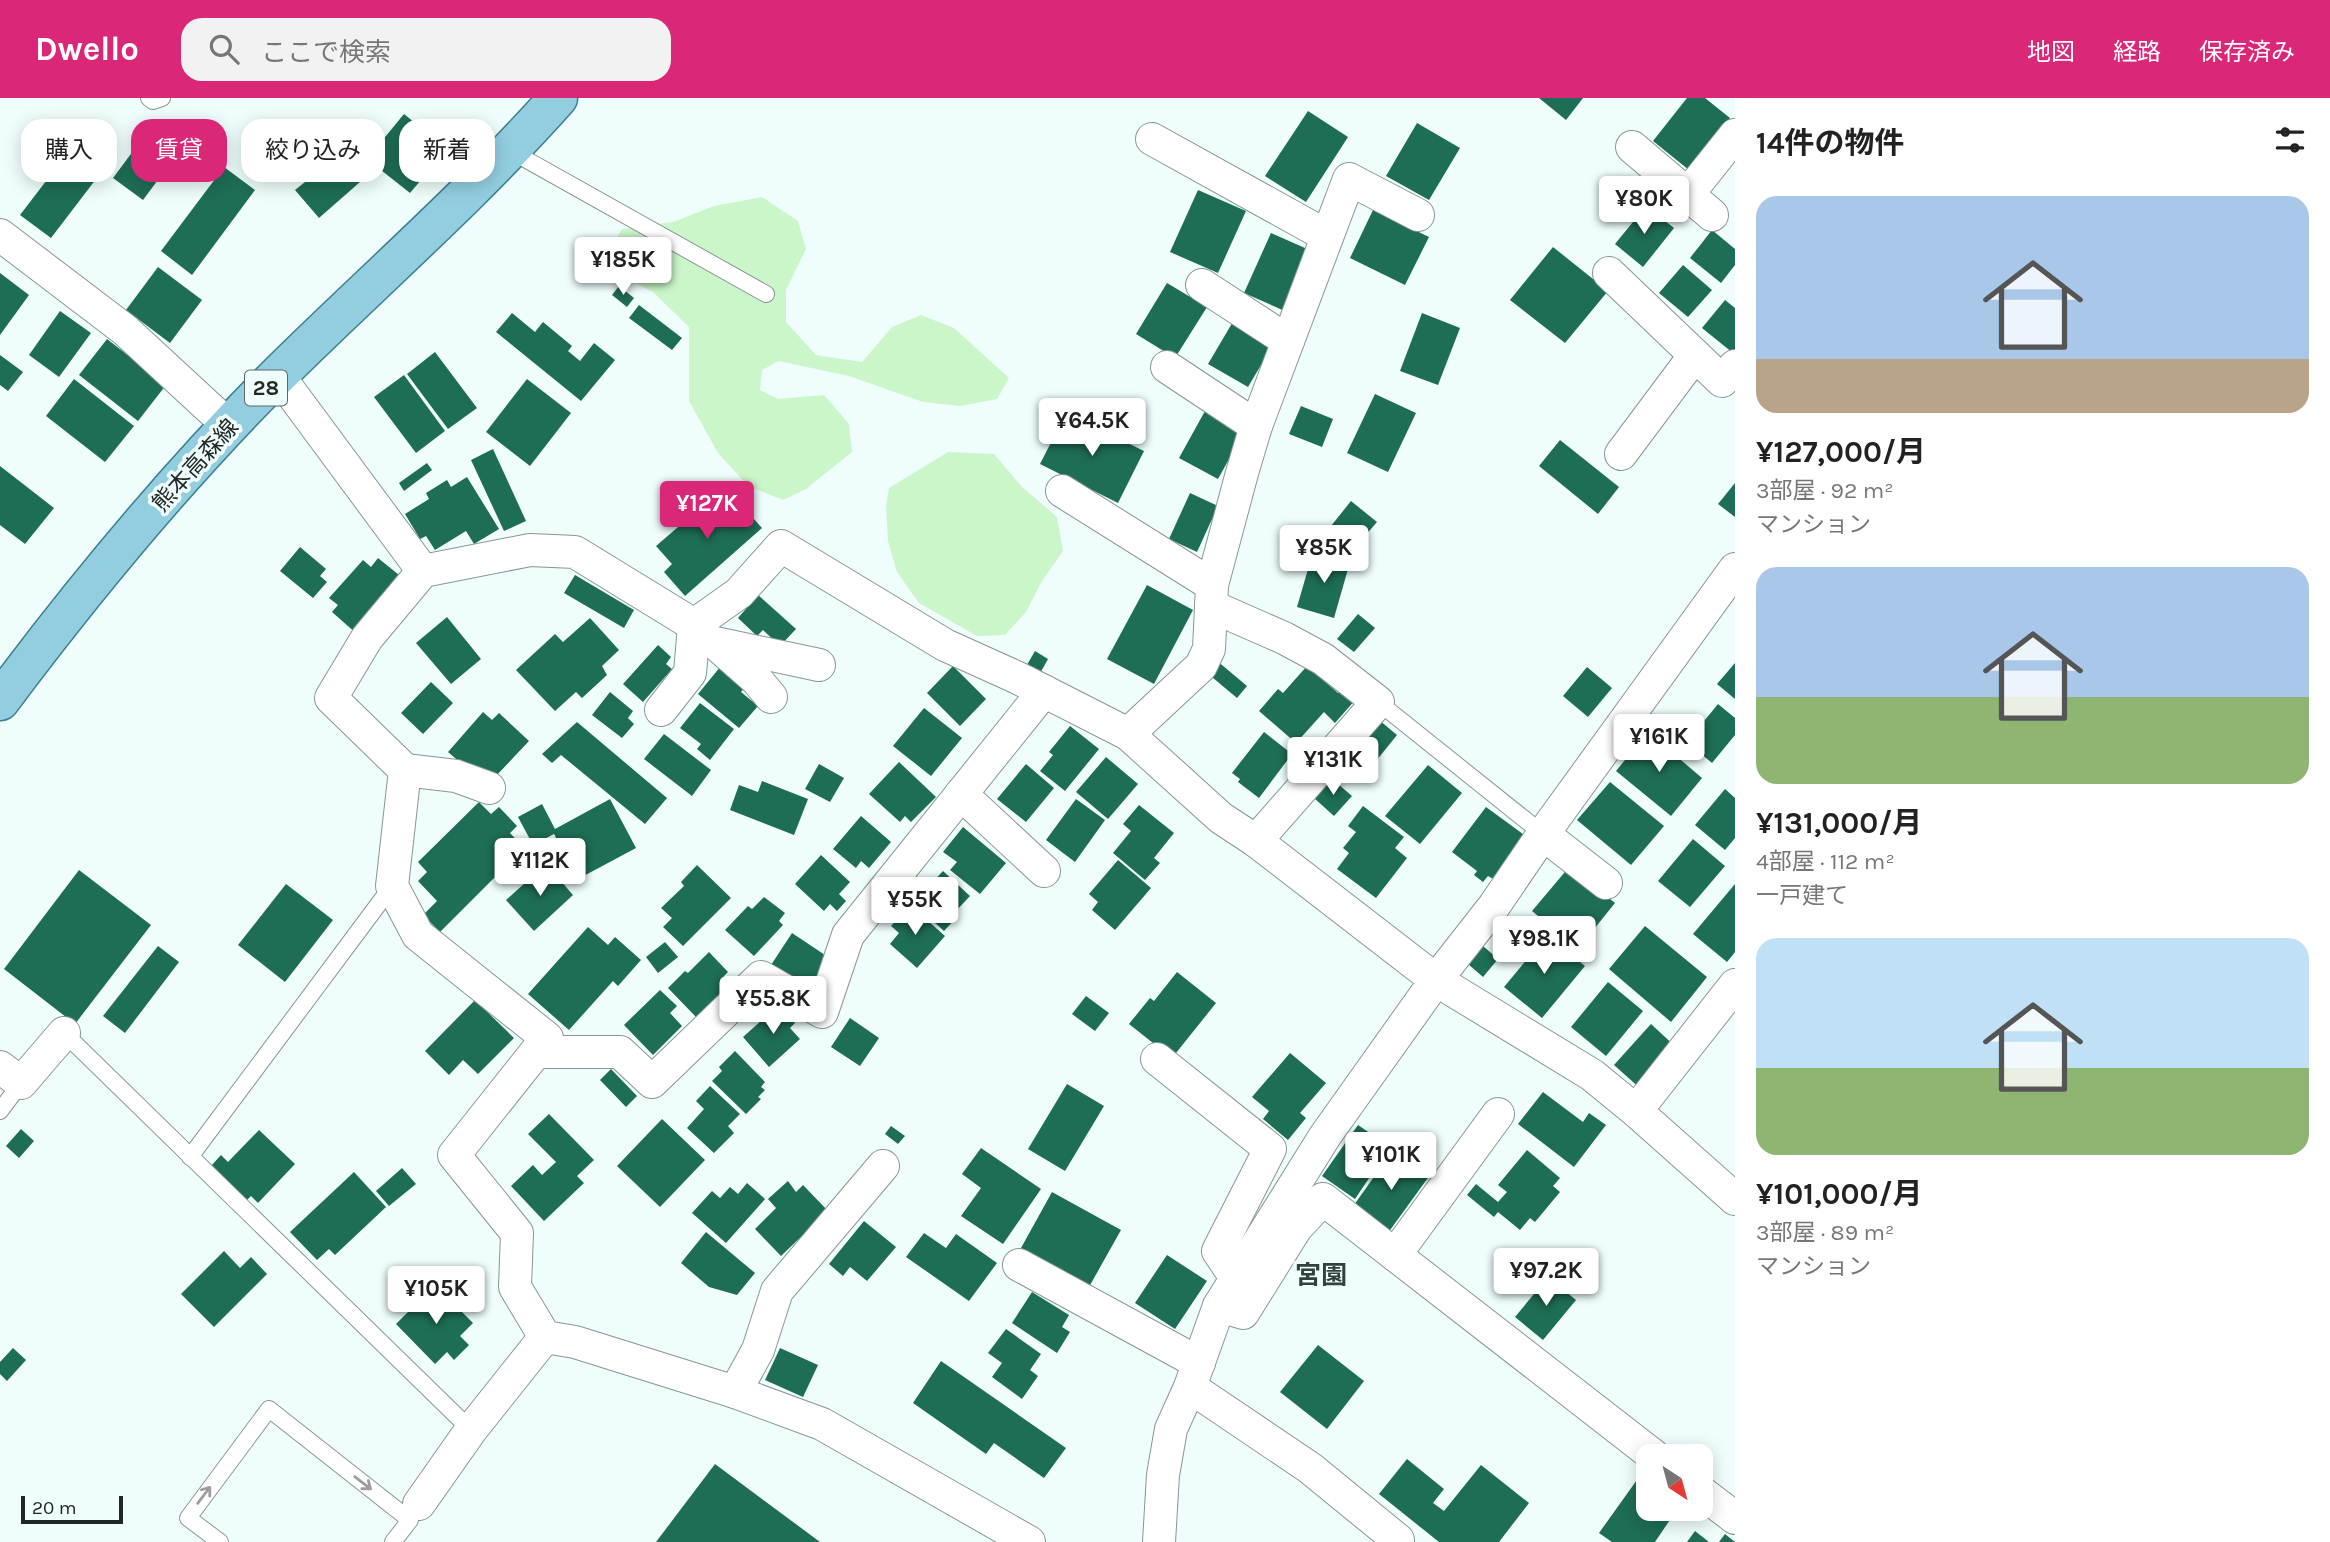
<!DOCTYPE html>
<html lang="ja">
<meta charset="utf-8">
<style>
:root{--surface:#fff;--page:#f2f2f2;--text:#222;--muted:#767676;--accent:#db2777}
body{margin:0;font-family:Karla,"Noto Sans JP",sans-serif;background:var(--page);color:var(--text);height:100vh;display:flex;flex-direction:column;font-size:26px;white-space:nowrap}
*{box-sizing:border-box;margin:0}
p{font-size:23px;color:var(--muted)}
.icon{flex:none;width:38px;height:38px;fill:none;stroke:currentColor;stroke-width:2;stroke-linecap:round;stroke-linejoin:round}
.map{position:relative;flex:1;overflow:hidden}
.side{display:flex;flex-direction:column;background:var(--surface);width:595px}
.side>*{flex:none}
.hud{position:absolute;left:21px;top:21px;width:665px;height:63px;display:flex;gap:14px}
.needle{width:46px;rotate:144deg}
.controls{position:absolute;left:1636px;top:1346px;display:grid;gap:14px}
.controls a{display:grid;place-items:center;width:77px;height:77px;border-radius:14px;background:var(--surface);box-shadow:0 4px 18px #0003;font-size:35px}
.scale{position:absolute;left:21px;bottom:18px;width:102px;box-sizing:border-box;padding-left:7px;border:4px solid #212726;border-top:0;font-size:19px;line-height:24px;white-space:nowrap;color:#212726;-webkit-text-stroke:5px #effdfd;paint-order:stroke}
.price{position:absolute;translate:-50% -60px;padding:0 16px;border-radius:7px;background:#fff;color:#222;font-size:23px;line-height:46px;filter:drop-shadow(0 2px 4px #0008)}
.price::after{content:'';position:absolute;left:50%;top:42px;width:21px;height:16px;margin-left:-10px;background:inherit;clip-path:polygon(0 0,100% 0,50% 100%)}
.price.active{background:var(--accent);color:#fff}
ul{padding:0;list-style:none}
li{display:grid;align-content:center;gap:14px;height:371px;padding:0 21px}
li span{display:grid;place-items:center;height:217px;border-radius:21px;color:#555}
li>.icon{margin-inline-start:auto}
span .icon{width:126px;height:126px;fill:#fffc;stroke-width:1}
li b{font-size:30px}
h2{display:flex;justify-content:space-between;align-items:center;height:84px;padding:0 21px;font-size:30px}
.chip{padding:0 24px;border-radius:21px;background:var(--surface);box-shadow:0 4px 18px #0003;font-size:24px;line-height:63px}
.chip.active{background:var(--accent);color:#fff}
header{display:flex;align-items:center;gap:42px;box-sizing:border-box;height:98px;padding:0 35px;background:var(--accent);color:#fff}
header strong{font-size:33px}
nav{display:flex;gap:38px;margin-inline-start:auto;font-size:24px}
.search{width:490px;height:63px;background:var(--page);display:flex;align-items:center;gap:18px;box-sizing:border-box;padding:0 24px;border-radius:21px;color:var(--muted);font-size:26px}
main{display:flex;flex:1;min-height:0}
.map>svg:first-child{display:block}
.green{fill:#caf6c9}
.building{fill:#1e6d56}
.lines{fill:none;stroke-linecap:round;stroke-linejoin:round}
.lane-casing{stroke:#899695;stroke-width:18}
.street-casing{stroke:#899695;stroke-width:34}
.primary-casing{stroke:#3b7f91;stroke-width:41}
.lane{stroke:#fff;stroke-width:16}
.street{stroke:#fff;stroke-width:32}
.primary{stroke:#92cee0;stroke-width:38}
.oneway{stroke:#9b9e9d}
.labels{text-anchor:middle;stroke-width:7;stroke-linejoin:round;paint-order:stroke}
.shield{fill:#effdfd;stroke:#5f6766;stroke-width:2}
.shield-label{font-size:21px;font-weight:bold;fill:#212726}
.street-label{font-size:23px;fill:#212726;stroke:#effdfd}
.quarter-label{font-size:26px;font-weight:bold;fill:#343f3f;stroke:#effdfd}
</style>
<header>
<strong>Dwello</strong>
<div class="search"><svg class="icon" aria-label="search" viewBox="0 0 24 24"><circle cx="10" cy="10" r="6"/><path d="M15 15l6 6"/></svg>ここで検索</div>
<nav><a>地図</a><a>経路</a><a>保存済み</a></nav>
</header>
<main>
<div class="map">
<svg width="1735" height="1444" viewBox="0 0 1735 1444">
<rect width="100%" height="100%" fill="#effdfd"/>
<g class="green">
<polygon points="762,99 798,123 806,151 786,192 786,224 816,257 862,264 892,229 921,217 954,230 1009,280 997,301 960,308 923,304 849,278 779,263 762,272 760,292 778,301 824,297 849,326 852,354 806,391 783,402 748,388 718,355 689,303 689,229 653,194 616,175 607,156 622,131 673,124 714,108"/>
<polygon points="948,354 994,356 1022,389 1057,419 1063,453 1042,483 1026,514 1005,537 977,538 919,505 897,474 888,443 886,409 889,390"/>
</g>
<g class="building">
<polygon points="1539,0 1583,0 1566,22"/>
<polygon points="1687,0 1705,0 1730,20 1689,72 1653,43"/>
<polygon points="1308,13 1348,39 1306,104 1265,78"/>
<polygon points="404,16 447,51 410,95 367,61"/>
<polygon points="1417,25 1460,50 1429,102 1386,78"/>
<polygon points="327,29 368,77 319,120 295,92 305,84 288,64"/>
<polygon points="145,37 175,59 143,102 113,80"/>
<polygon points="76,44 106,68 51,140 20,117"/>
<polygon points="224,69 255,92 192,177 161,153"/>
<polygon points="1198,92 1246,113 1218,175 1170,154"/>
<polygon points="1646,108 1674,130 1643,169 1615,146"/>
<polygon points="1373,112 1429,139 1405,187 1350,160"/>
<polygon points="1712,132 1735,151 1735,167 1721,185 1690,160"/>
<polygon points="1271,135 1314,154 1287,214 1244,195"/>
<polygon points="1553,149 1608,193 1565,245 1510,202"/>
<polygon points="1683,167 1712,192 1688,219 1659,195"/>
<polygon points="158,169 202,202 170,245 126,212"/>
<polygon points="0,175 29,197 0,237"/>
<polygon points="1167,185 1207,209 1175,260 1136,236"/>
<polygon points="619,188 634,200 627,209 612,197"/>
<polygon points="1725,202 1735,210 1735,253 1733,255 1702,230"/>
<polygon points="639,207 682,240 672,252 629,220"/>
<polygon points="60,213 91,235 59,279 29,257"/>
<polygon points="512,215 535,234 543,224 572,248 568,253 580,263 594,245 615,262 581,303 496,234"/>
<polygon points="1422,215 1460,230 1438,287 1400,273"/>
<polygon points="1234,222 1274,245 1248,289 1208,266"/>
<polygon points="107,241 166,287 138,323 79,277"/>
<polygon points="435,254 477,310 448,331 407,276"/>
<polygon points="0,257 23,274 8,293 0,287"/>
<polygon points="404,277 445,333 416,355 374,299"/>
<polygon points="74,281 134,328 105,364 46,318"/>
<polygon points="527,281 571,315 530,368 486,334"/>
<polygon points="1375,296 1416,315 1388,374 1347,355"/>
<polygon points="1301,308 1333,321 1322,349 1289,336"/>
<polygon points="1205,313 1244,334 1218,381 1179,360"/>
<polygon points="1066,315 1144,353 1118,405 1040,366"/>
<polygon points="1560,342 1619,389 1598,416 1539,368"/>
<polygon points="493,351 526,423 504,433 471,362"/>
<polygon points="427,365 432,372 404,393 399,385"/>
<polygon points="0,368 54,410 25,446 0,427"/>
<polygon points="467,379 499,431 474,446 466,433 435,452 426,438 420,441 405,416 429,401 426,395 447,382 451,389"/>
<polygon points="1735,385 1735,419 1718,406"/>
<polygon points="727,391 762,430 685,498 664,474 672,466 656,448 692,417 695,420"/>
<polygon points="1190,395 1218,408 1197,454 1169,441"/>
<polygon points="1351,403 1377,424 1352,453 1327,433"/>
<polygon points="300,449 326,471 320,478 327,484 313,500 280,473"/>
<polygon points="1313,454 1350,464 1334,520 1297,509"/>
<polygon points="378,460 404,481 357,536 332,514 338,507 329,500 363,462 371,469"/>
<polygon points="575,477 634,512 624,530 564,495"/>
<polygon points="1147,487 1193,512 1154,586 1107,561"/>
<polygon points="758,497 796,531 780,548 763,532 757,538 738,520"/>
<polygon points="1358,516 1375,530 1354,554 1337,541"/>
<polygon points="447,519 481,561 451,586 416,545"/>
<polygon points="590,520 619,552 602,568 607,577 582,600 576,594 555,613 516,572 555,536 563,544"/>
<polygon points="658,547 671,559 666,566 672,571 643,604 623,586"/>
<polygon points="1035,553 1048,561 1038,579 1024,572"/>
<polygon points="1216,562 1247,588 1237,600 1206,574"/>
<polygon points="1735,565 1735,601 1717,586"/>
<polygon points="721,568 745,589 741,594 758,608 739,630 698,596"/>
<polygon points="953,568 986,601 960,628 927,595"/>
<polygon points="1307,568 1338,595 1342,590 1356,601 1335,625 1324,614 1296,645 1259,613 1278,591 1283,595"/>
<polygon points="1587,569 1612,590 1588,619 1563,598"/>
<polygon points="431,584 453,605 423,636 401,615"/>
<polygon points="610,594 633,613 628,620 634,626 622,640 592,617"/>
<polygon points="700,605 734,631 710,662 697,651 701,646 680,630"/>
<polygon points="1718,606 1735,620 1735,637 1712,665 1687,644"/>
<polygon points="924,610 962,640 931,678 893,648"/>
<polygon points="483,614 492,622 499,615 529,643 496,678 462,666 448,654"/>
<polygon points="1379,622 1397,637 1376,663 1358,648"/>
<polygon points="577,624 667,700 645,726 561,657 552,665 542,656"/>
<polygon points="1070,628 1099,651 1065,693 1040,673 1053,657 1049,654"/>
<polygon points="1264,634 1292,656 1259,700 1238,684 1240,681 1232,675"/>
<polygon points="1648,634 1702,680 1671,718 1616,673"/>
<polygon points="664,636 711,672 692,698 644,661"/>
<polygon points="1106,659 1138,686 1108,721 1076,694"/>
<polygon points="899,664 936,699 911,724 905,718 900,724 869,696"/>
<polygon points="819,666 844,680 830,704 805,691"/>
<polygon points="1026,666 1054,690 1026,724 997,701"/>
<polygon points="1428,667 1462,695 1420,746 1385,718"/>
<polygon points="1331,680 1352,698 1334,718 1314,700"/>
<polygon points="762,683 808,701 794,737 730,712 739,687 758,694"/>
<polygon points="1610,684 1664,728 1631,767 1577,722"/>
<polygon points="1725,691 1735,700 1735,740 1725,752 1695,727"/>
<polygon points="610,701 636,750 578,781 554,736 533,747 518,719 542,706 555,731"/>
<polygon points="1076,701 1105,722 1075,764 1046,742"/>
<polygon points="479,704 491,716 499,709 517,728 510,735 524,750 440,834 423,817 437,803 418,783 427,774 418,764"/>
<polygon points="1139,707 1174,735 1154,760 1160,765 1145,782 1113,755 1131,733 1123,726"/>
<polygon points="1363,708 1404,739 1395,750 1407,760 1376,800 1337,771 1349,755 1343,750 1356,734 1348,728"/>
<polygon points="1486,709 1527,739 1495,782 1488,778 1483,784 1474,777 1477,773 1452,754"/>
<polygon points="861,718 891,744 869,770 861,763 856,770 833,751"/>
<polygon points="963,729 1006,765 980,796 950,772 957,764 943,754"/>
<polygon points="1693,741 1725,768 1690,809 1658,783"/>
<polygon points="534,749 544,760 526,775 517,764"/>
<polygon points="821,757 850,784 839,796 846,803 837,813 830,806 824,813 795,786"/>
<polygon points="1118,762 1151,790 1115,832 1092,812 1098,804 1089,796"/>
<polygon points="546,766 573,797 534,833 506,802"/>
<polygon points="697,767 731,800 683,848 663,829 672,820 661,810 684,788 681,784"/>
<polygon points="1570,768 1615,805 1578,851 1532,813"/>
<polygon points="79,772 151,827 75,926 4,871"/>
<polygon points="943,773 970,798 954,815 957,819 944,833 913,805"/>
<polygon points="286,786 333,822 285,884 238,847"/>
<polygon points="1735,786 1735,854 1727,864 1693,836"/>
<polygon points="764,799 785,815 779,823 783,827 754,858 725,832 748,808 752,811"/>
<polygon points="910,807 945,838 917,870 890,846 899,835 891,828"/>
<polygon points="1645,828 1707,879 1671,924 1609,871"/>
<polygon points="588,829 608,847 615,839 641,862 618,888 613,883 569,932 528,896"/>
<polygon points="792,835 831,861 810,893 771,867"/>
<polygon points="1547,837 1585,868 1542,920 1504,889"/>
<polygon points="665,844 678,859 658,875 646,859"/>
<polygon points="158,848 179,864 125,935 103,918"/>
<polygon points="1483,848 1498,861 1483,879 1468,866"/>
<polygon points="709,854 728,874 724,878 731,885 696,919 668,890 685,873 688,875"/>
<polygon points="1177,874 1216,905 1172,960 1129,926 1150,900 1154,903"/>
<polygon points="1608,884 1643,913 1606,958 1571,929"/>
<polygon points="660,892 677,908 670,915 682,928 653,957 624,927"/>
<polygon points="1086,898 1109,915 1095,933 1072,916"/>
<polygon points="475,902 514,940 478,976 463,962 449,977 425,953"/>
<polygon points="779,907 795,925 790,930 800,941 769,969 743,939"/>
<polygon points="850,920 879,940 860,968 831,949"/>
<polygon points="1651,926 1678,951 1642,992 1614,967"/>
<polygon points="735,953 765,984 761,989 765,992 758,999 761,1001 746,1016 712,983 722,973 719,969"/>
<polygon points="1290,955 1326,985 1300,1015 1306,1020 1288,1042 1263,1021 1269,1013 1252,999"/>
<polygon points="611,971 637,998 626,1009 600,982"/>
<polygon points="1067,986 1104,1008 1065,1073 1028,1051"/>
<polygon points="710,988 740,1016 728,1028 734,1035 714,1055 687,1030 704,1011 696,1003"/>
<polygon points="1543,994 1583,1024 1589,1015 1606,1027 1574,1069 1518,1026"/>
<polygon points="549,1016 594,1062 577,1078 584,1085 544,1123 511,1088 533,1067 542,1077 556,1064 528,1036"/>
<polygon points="662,1021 705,1062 660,1109 617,1068"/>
<polygon points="1358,1027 1390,1049 1355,1101 1322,1078"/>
<polygon points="891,1028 905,1038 898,1046 885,1036"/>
<polygon points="21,1031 34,1043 19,1060 6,1048"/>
<polygon points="259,1032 295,1066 258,1105 251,1098 247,1102 211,1068 221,1057 228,1064"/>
<polygon points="981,1050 1041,1091 1003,1146 961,1118 981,1090 962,1076"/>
<polygon points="1393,1052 1430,1077 1385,1139 1354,1107"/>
<polygon points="1527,1052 1560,1080 1553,1088 1560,1094 1535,1124 1530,1120 1520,1132 1498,1114 1494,1119 1467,1097 1476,1086 1498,1104 1507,1094 1498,1087"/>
<polygon points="402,1070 416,1086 389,1108 376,1093"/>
<polygon points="354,1074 386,1109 335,1157 329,1151 317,1162 290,1134"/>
<polygon points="788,1083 796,1094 803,1087 828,1113 781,1158 755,1131 776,1110 768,1101"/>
<polygon points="747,1085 765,1101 726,1145 692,1115 712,1093 720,1100 730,1089 738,1096"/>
<polygon points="1052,1094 1121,1132 1089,1189 1021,1150"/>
<polygon points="864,1123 896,1149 867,1183 850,1169 843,1178 829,1166"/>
<polygon points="706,1134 755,1175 737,1197 709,1189 681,1165"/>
<polygon points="924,1135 946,1150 956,1136 997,1165 969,1203 906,1159"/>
<polygon points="224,1153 240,1170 251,1159 267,1176 214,1229 181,1196"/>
<polygon points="1167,1157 1207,1183 1175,1231 1135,1205"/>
<polygon points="1548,1179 1576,1202 1543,1242 1515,1219"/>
<polygon points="435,1187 473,1225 460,1238 469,1247 454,1262 447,1254 435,1266 396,1226"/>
<polygon points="1032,1194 1069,1217 1062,1229 1070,1234 1057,1255 1012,1225"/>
<polygon points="1006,1231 1041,1256 1030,1272 1038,1278 1022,1301 992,1279 1002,1265 988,1255"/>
<polygon points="1318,1247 1364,1283 1327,1331 1280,1294"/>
<polygon points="13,1250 26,1262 7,1283 0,1276 0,1264"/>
<polygon points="780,1250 818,1267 803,1299 765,1282"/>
<polygon points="941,1263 1066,1350 1044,1380 994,1345 986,1356 913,1305"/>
<polygon points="1407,1361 1444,1391 1433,1405 1444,1413 1481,1367 1529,1405 1499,1444 1439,1444 1379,1396"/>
<polygon points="715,1366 820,1444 656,1444"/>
<polygon points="1639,1379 1648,1385 1648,1410 1678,1410 1655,1444 1612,1444 1599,1435"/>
<polygon points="1695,1433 1709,1444 1687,1444"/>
<polygon points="1725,1436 1735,1444 1719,1444"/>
</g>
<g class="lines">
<g class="lane-casing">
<g id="lane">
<polyline points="149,0 153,3 162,0"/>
<polyline points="509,52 766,196"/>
<polyline points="1378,604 1543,736"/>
<polyline points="64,935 471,1332"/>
<polyline points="0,1013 21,985"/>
<polyline points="190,1059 392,788"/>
<polyline points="220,1444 188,1420 269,1311 410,1422 393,1444"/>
</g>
</g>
<g class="street-casing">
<g id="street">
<polyline points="1152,41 1327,138"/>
<polyline points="1632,49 1712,117"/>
<polyline points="1688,96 1735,37"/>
<polyline points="0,137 125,232 229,328"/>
<polyline points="1609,175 1722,283 1735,268"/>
<polyline points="1202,187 1288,243"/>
<polyline points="1167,269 1256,328"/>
<polyline points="278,277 423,473"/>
<polyline points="1621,356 1695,257"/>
<polyline points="1062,393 1212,487"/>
<polyline points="1211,508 1284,540 1323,561 1378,604 1256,743"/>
<polyline points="715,545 819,567"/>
<polyline points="716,546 757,582 771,599"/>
<polyline points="661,612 690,575 694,527"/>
<polyline points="1128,636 1201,568 1209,551 1212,487 1242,375 1256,328 1349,81 1418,117"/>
<polyline points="405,672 456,678 489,690"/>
<polyline points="961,696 1044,773"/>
<polyline points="1543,736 1606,785"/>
<polyline points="537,954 620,954 652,984 761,879 822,914 848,837 1044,593"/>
<polyline points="1157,961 1270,1051 1218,1153 1236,1180"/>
<polyline points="0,969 21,985 64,935"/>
<polyline points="1636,1013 1735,887"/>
<polyline points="1395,1157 1498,1016"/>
<polyline points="1019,1167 1199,1265"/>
<polyline points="1219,1208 1243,1215 1296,1130 1323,1101 1654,1358"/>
<polyline points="1190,1289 1310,1370 1398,1442 1396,1444"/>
<polyline points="735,1294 758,1252 777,1193 883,1068"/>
<polyline points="1701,1394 1735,1420"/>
<polyline points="419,1406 471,1332 545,1239"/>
<polyline points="1029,1444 822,1326 735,1294 575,1244 545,1239 515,1189 517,1135 454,1057 547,940 418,837 392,788 405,672 331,600 367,540 423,473 530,452 575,454 694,527 739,495 781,448 945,547 1018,580 1128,636 1221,720 1256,743 1436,882 1592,977 1636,1013 1735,1101"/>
<polyline points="1159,1444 1163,1377 1171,1331 1190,1289 1219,1208 1325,1038 1436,882 1494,808 1543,736 1735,471"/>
</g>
</g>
<g class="primary-casing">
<path id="primary" d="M0,603C86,488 178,377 279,276C372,184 471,98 558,0"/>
</g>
<use href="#lane" class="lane"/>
<use href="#street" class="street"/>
<use href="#primary" class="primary"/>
</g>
<defs><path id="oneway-shaft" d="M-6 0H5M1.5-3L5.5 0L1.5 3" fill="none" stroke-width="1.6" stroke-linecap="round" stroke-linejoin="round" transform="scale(1.75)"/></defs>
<g class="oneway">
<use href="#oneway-shaft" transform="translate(363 1385) rotate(38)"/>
<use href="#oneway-shaft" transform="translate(204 1397) rotate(-53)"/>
</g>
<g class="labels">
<rect class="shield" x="245" y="272.5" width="42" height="35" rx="5"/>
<g class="shield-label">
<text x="266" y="297">28</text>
</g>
<g class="street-label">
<text transform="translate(195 367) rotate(-48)" y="8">熊本高森線</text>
</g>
<g class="quarter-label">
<text x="1321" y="1186">宮園</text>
</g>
</g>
</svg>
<div class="controls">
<a><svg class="needle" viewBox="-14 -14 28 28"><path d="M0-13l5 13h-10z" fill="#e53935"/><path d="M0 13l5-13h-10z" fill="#767676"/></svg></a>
</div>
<div class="scale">20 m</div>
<b class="price" style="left:1644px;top:138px">¥80K</b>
<b class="price" style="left:623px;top:199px">¥185K</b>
<b class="price" style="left:1092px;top:360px">¥64.5K</b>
<b class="price active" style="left:707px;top:443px">¥127K</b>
<b class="price" style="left:1324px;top:487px">¥85K</b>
<b class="price" style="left:1659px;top:676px">¥161K</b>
<b class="price" style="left:1333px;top:699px">¥131K</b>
<b class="price" style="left:540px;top:800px">¥112K</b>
<b class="price" style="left:915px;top:839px">¥55K</b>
<b class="price" style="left:1544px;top:878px">¥98.1K</b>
<b class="price" style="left:773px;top:938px">¥55.8K</b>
<b class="price" style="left:1391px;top:1094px">¥101K</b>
<b class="price" style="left:1546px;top:1210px">¥97.2K</b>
<b class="price" style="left:436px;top:1228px">¥105K</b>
<div class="hud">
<a class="chip">購入</a>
<a class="chip active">賃貸</a>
<a class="chip">絞り込み</a>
<a class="chip">新着</a>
</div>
</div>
<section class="side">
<h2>14件の物件<svg class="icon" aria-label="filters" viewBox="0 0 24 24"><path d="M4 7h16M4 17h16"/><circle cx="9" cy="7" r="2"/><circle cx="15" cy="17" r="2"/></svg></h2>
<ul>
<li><span style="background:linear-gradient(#a9c7e8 75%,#b9a48a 0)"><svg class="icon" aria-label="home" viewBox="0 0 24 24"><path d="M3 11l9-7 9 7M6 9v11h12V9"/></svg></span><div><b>¥127,000/月</b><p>3部屋 · 92 m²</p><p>マンション</p></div></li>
<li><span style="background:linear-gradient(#a9c7e8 60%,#8fb573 0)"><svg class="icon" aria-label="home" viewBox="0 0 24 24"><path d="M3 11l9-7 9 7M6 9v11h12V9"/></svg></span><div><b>¥131,000/月</b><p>4部屋 · 112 m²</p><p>一戸建て</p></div></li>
<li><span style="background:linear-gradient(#bfe0f5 60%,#8fb573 0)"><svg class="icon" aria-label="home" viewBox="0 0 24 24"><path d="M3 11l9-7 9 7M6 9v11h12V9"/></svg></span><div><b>¥101,000/月</b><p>3部屋 · 89 m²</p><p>マンション</p></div></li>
</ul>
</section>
</main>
